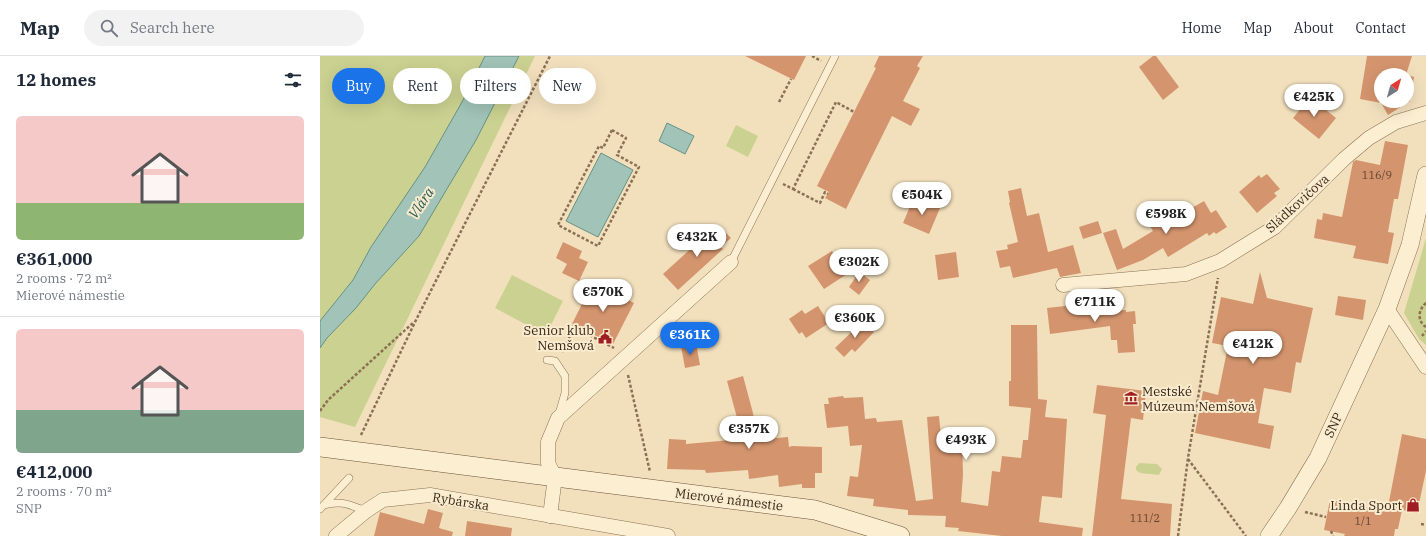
<!DOCTYPE html>
<meta charset="utf-8">
<style>
:root{--surface:#fff;--page:#f2f2f3;--text:#1f2937;--muted:#747a83;--line:#e0e1e3;--accent:#1a73e8}
body{margin:0;font-family:"IBM Plex Serif",serif;background:var(--page);color:var(--text);height:100vh;display:flex;flex-direction:column;font-size:15px;white-space:nowrap}
*{box-sizing:border-box;margin:0}
p{font-size:13px;color:var(--muted)}
.icon{flex:none;width:22px;height:22px;fill:none;stroke:currentColor;stroke-width:2;stroke-linecap:round;stroke-linejoin:round}
.map{position:relative;flex:1;overflow:hidden}
.panel{display:flex;flex-direction:column;background:var(--surface);width:320px}
.panel>*{flex:none}
.guide{position:absolute;left:12px;top:12px;width:380px;height:36px;display:flex;gap:8px}
.needle{width:26px;rotate:37deg}
.buttons{position:absolute;left:1054px;top:12px;display:grid;gap:8px}
.buttons a{display:grid;place-items:center;width:40px;height:40px;border-radius:50%;background:var(--surface);box-shadow:0 4px 16px #0002;font-size:20px}
.price{position:absolute;translate:-50% -34px;padding:0 9px;border-radius:14px;background:#fff;color:#222;font-size:13px;line-height:26px;filter:drop-shadow(0 1px 2px #0008)}
.price::after{content:'';position:absolute;left:50%;top:24px;width:12px;height:9px;margin-left:-6px;background:inherit;clip-path:polygon(0 0,100% 0,50% 100%)}
.price.current{background:var(--accent);color:#fff}
ul{padding:0;list-style:none}
li{display:grid;align-content:center;gap:8px;height:212px;padding:0 16px}
li+li{border-top:1px solid var(--line)}
li span{display:grid;place-items:center;height:124px;border-radius:6px;color:#555}
li>.icon{margin-inline-start:auto}
span .icon{width:72px;height:72px;fill:#fffc;stroke-width:1}
li b{font-size:17px}
h2{display:flex;justify-content:space-between;align-items:center;height:48px;padding:0 16px;font-size:17px}
.pill{padding:0 14px;border-radius:18px;background:var(--surface);box-shadow:0 4px 16px #0002;font-size:14px;line-height:36px}
.pill.current{background:var(--accent);color:#fff}
header{display:flex;align-items:center;gap:24px;box-sizing:border-box;height:56px;padding:0 20px;background:var(--surface);border-bottom:1px solid var(--line)}
header strong{font-size:19px}
nav{display:flex;gap:22px;margin-inline-start:auto;font-size:14px}
.search{width:280px;height:36px;background:var(--page);display:flex;align-items:center;gap:10px;box-sizing:border-box;padding:0 14px;border-radius:22px;color:var(--muted);font-size:15px}
main{display:flex;flex:1;min-height:0}
.map>svg:first-child{display:block}
.green{fill:#cbd190}
.water{fill:#a1c3b8;stroke:#679185}
.building{fill:#d4956e}
.lines{fill:none;stroke-linecap:round;stroke-linejoin:round}
.service-casing{stroke:#8c7054;stroke-width:8}
.minor-casing{stroke:#8c7054;stroke-width:15}
.tertiary-casing{stroke:#8c7054;stroke-width:18}
.secondary-casing{stroke:#6d5138;stroke-width:20}
.path{stroke:#8c7054;stroke-width:2.5;stroke-dasharray:3 2;stroke-linecap:butt}
.service{stroke:#fceed1;stroke-width:7}
.minor{stroke:#fceed1;stroke-width:14}
.tertiary{stroke:#fceed1;stroke-width:17}
.secondary{stroke:#fceed1;stroke-width:19}
.labels{text-anchor:middle;stroke-width:4;stroke-linejoin:round;paint-order:stroke}
.number-label{font-size:11px;fill:#60432f}
.street-label{font-size:13px;fill:#39281a;stroke:#f9ebcd}
.poi-label{font-size:13px;fill:#39281a;stroke:#f9ebcd;text-anchor:end}
.water-label{font-size:14px;font-style:italic;fill:#285b56;stroke:#f9ebcd}
</style>
<header>
<strong>Map</strong>
<div class="search"><svg class="icon" aria-label="search" viewBox="0 0 24 24"><circle cx="10" cy="10" r="6"/><path d="M15 15l6 6"/></svg>Search here</div>
<nav><a>Home</a><a>Map</a><a>About</a><a>Contact</a></nav>
</header>
<main>
<section class="panel">
<h2>12 homes<svg class="icon" aria-label="filters" viewBox="0 0 24 24"><path d="M4 7h16M4 17h16"/><circle cx="9" cy="7" r="2"/><circle cx="15" cy="17" r="2"/></svg></h2>
<ul>
<li><span style="background:linear-gradient(#f6c9c9 70%,#8fb573 0)"><svg class="icon" aria-label="home" viewBox="0 0 24 24"><path d="M3 11l9-7 9 7M6 9v11h12V9"/></svg></span><div><b>€361,000</b><p>2 rooms · 72 m²</p><p>Mierové námestie</p></div></li>
<li><span style="background:linear-gradient(#f6c9c9 65%,#7fa58c 0)"><svg class="icon" aria-label="home" viewBox="0 0 24 24"><path d="M3 11l9-7 9 7M6 9v11h12V9"/></svg></span><div><b>€412,000</b><p>2 rooms · 70 m²</p><p>SNP</p></div></li>
</ul>
</section>
<div class="map">
<svg width="1106" height="480" viewBox="0 0 1106 480">
<rect width="100%" height="100%" fill="#f2e0bd"/>
<g class="green">
<polygon points="0,0 215,0 35,371 0,361"/>
<polygon points="416,69 438,80 428,101 406,90"/>
<polygon points="1106,182 1106,289 1099,283 1084,257"/>
<polygon points="192,219 243,245 226,279 175,252"/>
<polygon points="819,407 837,408 842,413 839,419 820,417 816,414 816,411"/>
</g>
<g class="water">
<polygon points="165,0 199,0 156,84 99,180 55,228 36,252 7,282 0,292 0,265 33,224 51,191 105,111 142,46"/>
<polygon points="347,67 374,80 365,98 339,85"/>
<polygon points="281,97 313,114 278,181 246,165"/>
</g>
<g class="building">
<polygon points="425,0 486,0 474,24"/>
<polygon points="559,0 603,0 597,10 600,12 583,45 600,53 591,70 572,60 526,153 505,142 509,136 497,130 556,12 554,11"/>
<polygon points="833,0 836,0 859,31 843,44 819,11"/>
<polygon points="1047,0 1092,0 1086,19 1061,19 1061,45 1087,45 1087,19 1094,21 1090,45 1068,59 1061,47 1040,43"/>
<polygon points="990,41 1016,62 999,83 973,62"/>
<polygon points="1065,85 1088,89 1078,143 1074,143 1068,176 1074,177 1068,208 1033,202 1036,190 994,182 997,163 1002,164 1003,157 1022,161 1033,106 1036,104 1060,109"/>
<polygon points="947,118 960,133 954,137 957,140 937,157 919,136 939,119 941,122"/>
<polygon points="701,132 707,160 719,157 728,196 753,189 761,217 740,221 737,212 693,222 690,210 680,212 676,195 688,193 687,189 698,186 689,147 690,146 688,135"/>
<polygon points="594,141 620,152 609,178 583,167"/>
<polygon points="884,145 891,157 896,154 907,171 896,178 894,176 889,180 887,177 848,201 843,192 823,204 797,214 783,177 796,173 803,193 833,175 823,159 835,152 844,168"/>
<polygon points="778,165 782,177 763,183 759,171"/>
<polygon points="399,170 411,182 401,191 403,193 358,234 343,218 388,177 390,178"/>
<polygon points="243,186 262,195 259,202 268,206 259,225 242,217 247,208 236,202"/>
<polygon points="512,195 527,218 504,233 488,210"/>
<polygon points="636,196 639,221 618,224 615,199"/>
<polygon points="539,216 550,224 539,239 529,231"/>
<polygon points="940,216 947,242 993,252 981,307 976,306 971,337 944,332 938,367 954,370 950,393 875,377 883,335 898,339 908,290 892,287 901,241 933,248"/>
<polygon points="273,226 314,247 293,288 252,268"/>
<polygon points="1018,240 1046,244 1043,264 1015,259"/>
<polygon points="754,249 755,253 777,251 778,256 806,254 806,256 815,255 816,268 813,268 815,296 798,297 797,284 791,284 790,270 730,278 727,252"/>
<polygon points="498,250 509,267 486,282 482,276 479,278 469,263 482,254 485,258"/>
<polygon points="543,265 554,276 535,296 532,293 524,301 515,292"/>
<polygon points="691,269 717,269 718,343 727,344 725,361 747,363 742,442 722,440 719,466 763,472 762,480 682,480 638,475 639,472 625,471 626,460 588,459 588,454 553,450 554,443 527,440 530,420 538,421 542,389 530,390 528,370 507,372 504,348 509,348 508,342 523,340 524,342 543,341 545,363 556,362 557,366 582,364 596,445 613,443 607,361 619,360 621,380 642,379 643,419 641,446 668,450 672,415 680,416 682,400 701,402 703,384 708,384 711,352 689,350 689,325 691,325"/>
<polygon points="376,287 380,309 365,312 361,290"/>
<polygon points="423,320 433,357 437,384 468,381 469,391 472,390 502,391 502,417 495,417 495,432 482,432 482,428 459,431 458,419 429,423 428,414 386,417 385,414 347,413 349,383 366,384 366,388 411,384 409,370 419,369 407,325"/>
<polygon points="777,329 826,335 823,364 811,362 801,443 852,448 850,480 772,480 786,359 773,357"/>
<polygon points="1082,378 1106,383 1106,415 1097,457 1082,454 1078,473 1075,473 1074,480 1024,480 1025,478 1004,474 1010,444 1067,456"/>
<polygon points="108,453 123,457 119,472 133,476 132,480 54,480 60,456 104,468"/>
<polygon points="147,465 192,472 191,480 145,480"/>
</g>
<g class="lines">
<g class="service-casing">
<g id="service">
<polyline points="411,206 515,0"/>
<polyline points="227,304 235,305 245,320 245,337 239,358"/>
<path d="M4,449C22,444 30,449 46,455"/>
<polyline points="0,453 29,422"/>
</g>
</g>
<g class="minor-casing">
<g id="minor">
<polyline points="743,229 866,218 900,205 955,171 1024,103 1049,82 1076,66 1106,57"/>
<polyline points="1067,253 1106,311"/>
<polyline points="230,460 235,421 228,407 228,386 238,362 411,206"/>
<polyline points="16,480 46,455 63,444 110,439 348,480"/>
</g>
</g>
<g class="tertiary-casing">
<polyline id="tertiary" points="949,480 968,452 998,402 1067,253 1090,189 1106,119"/>
</g>
<g class="secondary-casing">
<polyline id="secondary" points="0,391 495,454 580,480"/>
</g>
<g class="path">
<polyline points="492,0 501,5"/>
<polyline points="459,46 471,23"/>
<polygon points="292,74 306,82 297,99 319,111 278,190 238,169 279,90 283,92"/>
<polyline points="463,128 473,133 516,46 534,56"/>
<polyline points="473,133 500,147 505,136 508,138"/>
<path d="M1106,247C1098,254 1097,265 1106,271"/>
<polyline points="252,270 294,292"/>
<polyline points="1102,280 1106,275"/>
<polyline points="242,296 254,272"/>
<polyline points="308,319 330,416"/>
<polyline points="0,355 8,344 94,266"/>
<polyline points="41,379 96,264 230,0"/>
<polyline points="868,403 926,480"/>
<polyline points="985,456 1006,461"/>
<polyline points="1101,468 1106,469"/>
<polyline points="1011,475 1013,480"/>
<polyline points="858,480 868,402 898,222"/>
</g>
<use href="#service" class="service"/>
<use href="#minor" class="minor"/>
<use href="#tertiary" class="tertiary"/>
<use href="#secondary" class="secondary"/>
</g>
<defs>
<g id="civic-bare" transform="scale(1.08)"><path d="M-.6-6.5H3V-4.5H.6V-3L4-1V1h2V6H-6V1h2V-1L-.6-3ZM-1.2 2.5V6h2.4V2.5Z" fill="#a01e23" stroke="#f9ebcd" stroke-width="2.5" paint-order="stroke"/></g>
<g id="museum-bare" transform="scale(1.08)"><path d="M0-6L6-3V-2H-6V-3ZM-5-1h2V3h-2ZM-1-1h2V3h-2ZM3-1h2V3H3ZM-6 4H6V6H-6Z" fill="#a01e23" stroke="#f9ebcd" stroke-width="2.5" paint-order="stroke"/></g>
<g id="shop-bare" transform="scale(1.08)"><path d="M-5-2.5h2.3a2.7 3.5 0 0 1 5.4 0H5L5.5 6h-11ZM-1.5-2.5h3a1.5 2.3 0 0 0-3 0Z" fill="#a01e23" stroke="#f9ebcd" stroke-width="2.5" paint-order="stroke"/></g>
</defs>
<g fill-rule="evenodd">
<use href="#civic-bare" x="285" y="281"/>
<use href="#museum-bare" x="811" y="342"/>
<use href="#shop-bare" x="1093" y="449"/>
</g>
<g class="labels">
<g class="number-label">
<text x="1057" y="123">116/9</text>
<text x="825" y="466">111/2</text>
<text x="1043" y="469">1/1</text>
</g>
<g class="street-label">
<text transform="translate(977 147) rotate(-42)" y="5">Sládkovičova</text>
<text transform="translate(1013 369) rotate(-65)" y="5">SNP</text>
<text transform="translate(409 443) rotate(7)" y="5">Mierové námestie</text>
<text transform="translate(141 445) rotate(9)" y="5">Rybárska</text>
</g>
<g class="poi-label">
<text x="274" y="279">Senior klub<tspan x="274" dy="15">Nemšová</tspan></text>
<text x="822" y="340" text-anchor="start">Mestské<tspan x="822" dy="15">Múzeum Nemšová</tspan></text>
<text x="1082" y="454">Linda Sport</text>
</g>
<g class="water-label">
<text transform="translate(101 147) rotate(-56)" y="5">Vlára</text>
</g>
</g>
</svg>
<div class="buttons">
<a><svg class="needle" viewBox="-14 -14 28 28"><path d="M0-13l5 13h-10z" fill="#e53935"/><path d="M0 13l5-13h-10z" fill="#747a83"/></svg></a>
</div>
<b class="price" style="left:994px;top:62px">€425K</b>
<b class="price" style="left:602px;top:160px">€504K</b>
<b class="price" style="left:846px;top:179px">€598K</b>
<b class="price" style="left:377px;top:202px">€432K</b>
<b class="price" style="left:539px;top:227px">€302K</b>
<b class="price" style="left:283px;top:257px">€570K</b>
<b class="price" style="left:775px;top:267px">€711K</b>
<b class="price" style="left:535px;top:283px">€360K</b>
<b class="price current" style="left:370px;top:300px">€361K</b>
<b class="price" style="left:933px;top:309px">€412K</b>
<b class="price" style="left:429px;top:394px">€357K</b>
<b class="price" style="left:646px;top:405px">€493K</b>
<div class="guide">
<a class="pill current">Buy</a>
<a class="pill">Rent</a>
<a class="pill">Filters</a>
<a class="pill">New</a>
</div>
</div>
</main>
